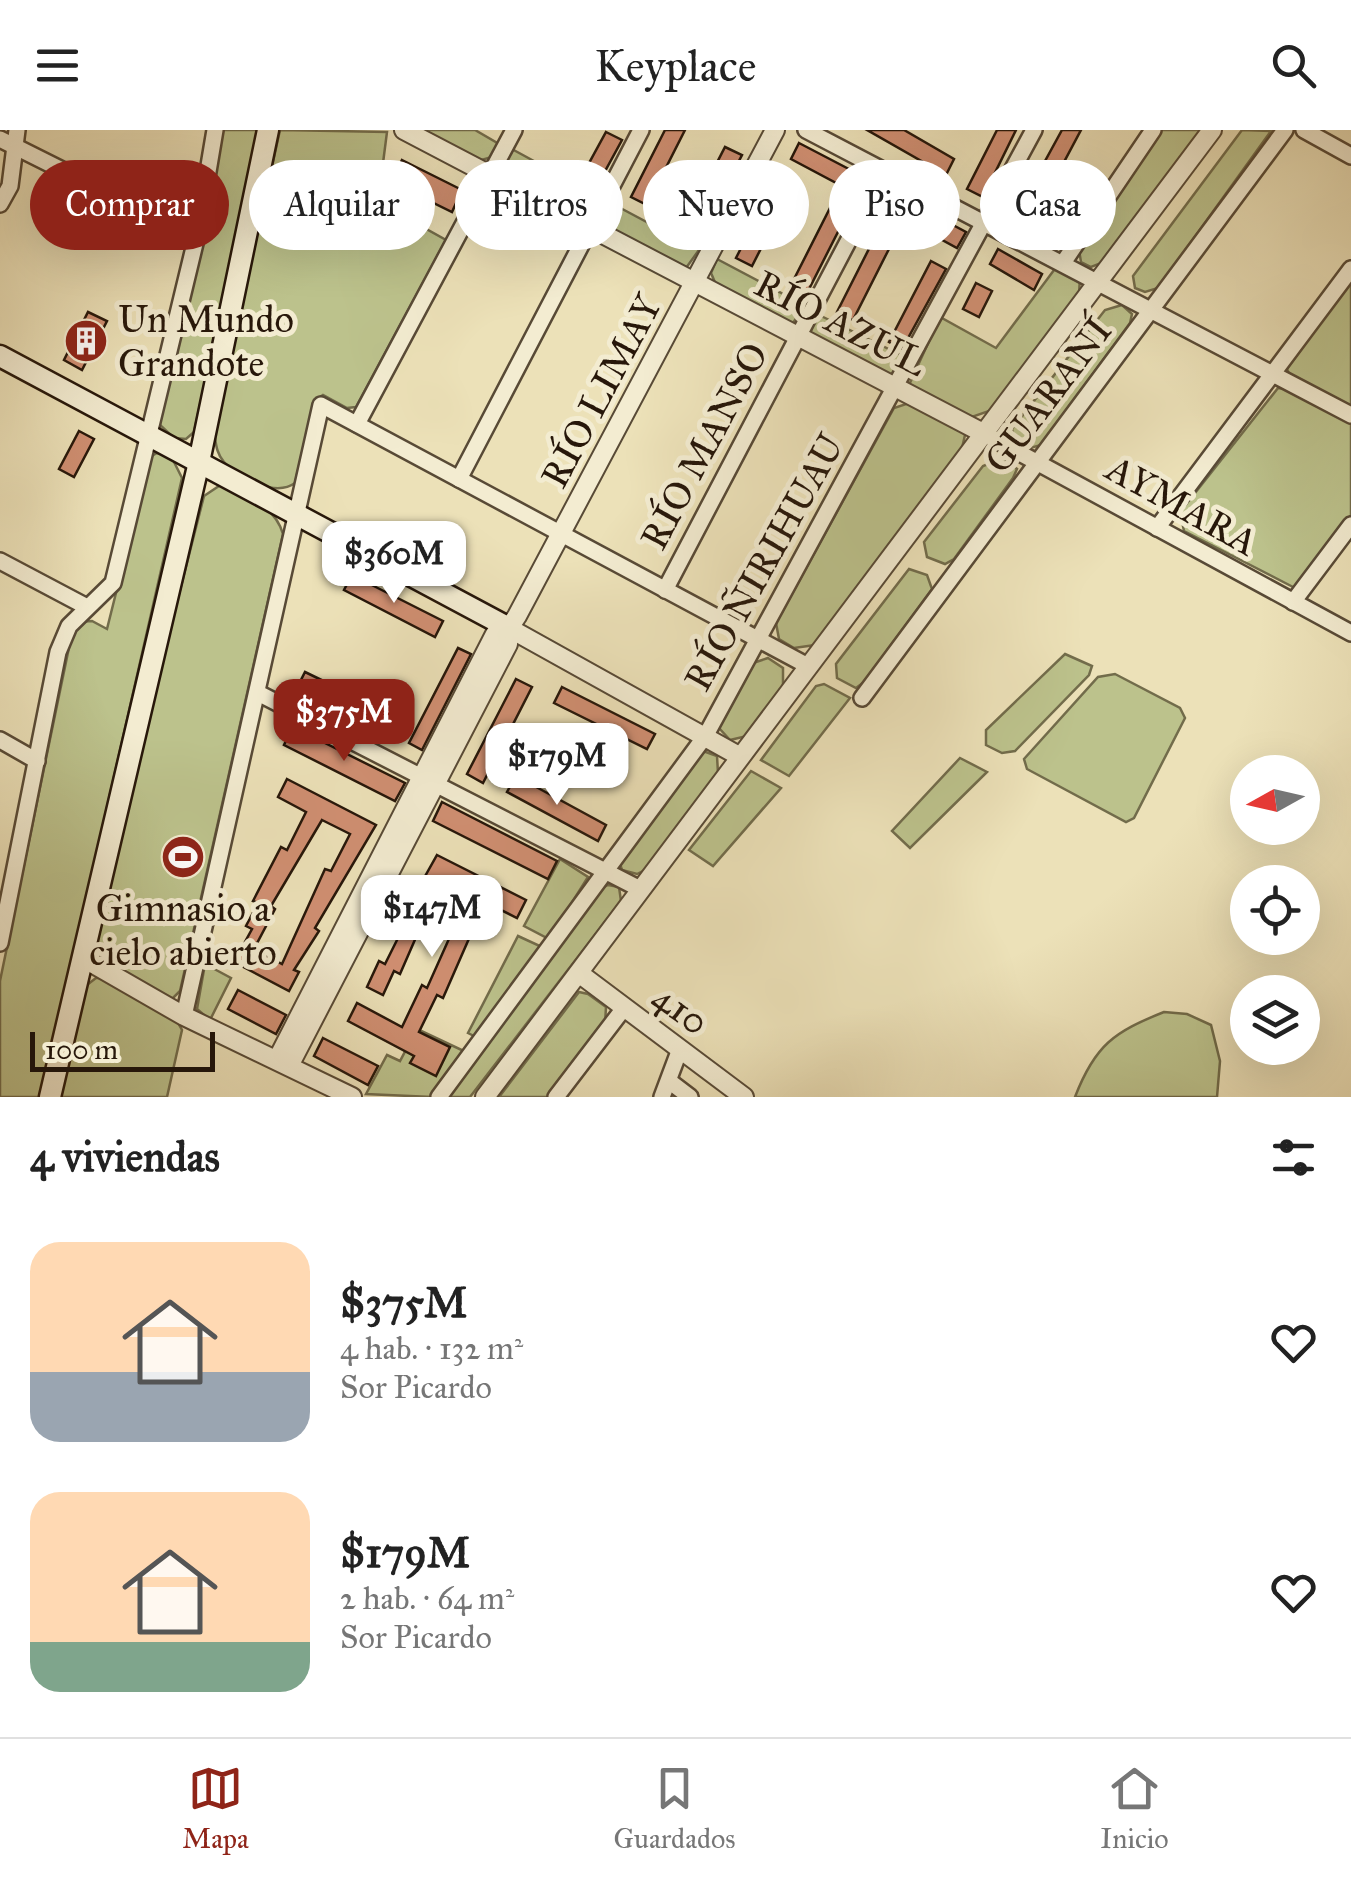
<!DOCTYPE html>
<html lang="es">
<meta charset="utf-8">
<style>
:root{--surface:#fff;--page:#f6f6f6;--text:#222;--muted:#767676;--line:#e0e0e0;--accent:#8f2418}
body{margin:0;font-family:"IM FELL Great Primer",serif;background:var(--page);color:var(--text);height:100vh;display:flex;flex-direction:column;font-size:38px;white-space:nowrap}
*{box-sizing:border-box;margin:0}
p{font-size:32px;color:var(--muted)}
.icon{flex:none;width:55px;height:55px;fill:none;stroke:currentColor;stroke-width:2;stroke-linecap:round;stroke-linejoin:round}
.map{position:relative;height:967px;overflow:hidden}
.panel{display:flex;flex-direction:column;background:var(--surface);flex:1}
.panel>*{flex:none}
.guide{position:absolute;left:30px;top:30px;width:1292px;height:90px;display:flex;gap:20px}
.needle{width:65px;rotate:262deg}
.tools{position:absolute;left:1230px;top:625px;display:grid;gap:20px}
.tools a{display:grid;place-items:center;width:90px;height:90px;border-radius:50%;background:var(--surface);box-shadow:0 10px 40px #0002;font-size:50px}
.scale{position:absolute;left:30px;bottom:25px;width:185px;box-sizing:border-box;padding-left:10px;border:5px solid #27170a;border-top:0;font-size:28px;line-height:35px;white-space:nowrap;color:#27170a;-webkit-text-stroke:8px #f3ecd1;paint-order:stroke}
.price{position:absolute;translate:-50% -85px;padding:0 22px;border-radius:20px;background:#fff;color:#222;font-size:32px;line-height:65px;filter:drop-shadow(0 2px 5px #0008)}
.price::after{content:'';position:absolute;left:50%;top:60px;width:30px;height:22px;margin-left:-15px;background:inherit;clip-path:polygon(0 0,100% 0,50% 100%)}
.price.active{background:var(--accent);color:#fff}
ul{padding:0;list-style:none}
li{display:flex;align-items:center;gap:30px;height:250px;padding:0 30px}
li span{display:grid;place-items:center;flex:none;width:280px;height:200px;border-radius:30px;color:#555}
li>.icon{margin-inline-start:auto}
span .icon{width:120px;height:120px;fill:#fffc;stroke-width:1}
li b{font-size:42px}
h2{display:flex;justify-content:space-between;align-items:center;height:120px;padding:0 30px;font-size:42px}
.pill{padding:0 35px;border-radius:45px;background:var(--surface);box-shadow:0 10px 40px #0002;font-size:35px;line-height:90px}
.pill.active{background:var(--accent);color:#fff}
header{display:flex;justify-content:space-between;align-items:center;height:130px;padding:0 30px;background:var(--surface);font-size:45px;font-weight:600}
.tabs{display:flex;justify-content:space-around;align-items:center;height:140px;border-top:2px solid var(--line);background:var(--surface);font-size:28px;color:var(--muted)}
.tabs a{display:grid;justify-items:center;gap:5px}
.tabs .active{color:var(--accent)}
.map>svg:first-child{display:block}
.green{fill:#bcc28c;stroke:#726c4b;stroke-width:2.5}
.building{fill:#d08f72;stroke:#27170a;stroke-width:2.5;fill-rule:evenodd}
.lines{fill:none;stroke-linecap:round;stroke-linejoin:round}
.minor-casing{stroke:#584a36;stroke-width:20}
.tertiary-casing{stroke:#584a36;stroke-width:22}
.secondary-casing{stroke:#27170a;stroke-width:25}
.minor{stroke:#f3ecd1;stroke-width:15}
.tertiary{stroke:#f3ecd1;stroke-width:18}
.secondary{stroke:#f3ecd1;stroke-width:20}
.labels{text-anchor:middle;stroke-width:10;stroke-linejoin:round;paint-order:stroke}
.poi-label{font-size:38px;fill:#27170a;stroke:#f3ecd1;text-anchor:start}
.street-label{font-size:38px;fill:#27170a;stroke:#f3ecd1}
</style>
<header><svg class="icon" aria-label="menu" viewBox="0 0 24 24"><path d="M4 6h16M4 12h16M4 18h16"/></svg>Keyplace<svg class="icon" aria-label="search" viewBox="0 0 24 24"><circle cx="10" cy="10" r="6"/><path d="M15 15l6 6"/></svg></header>
<div class="map">
<svg width="1351" height="967" viewBox="0 0 1351 967">
<rect width="100%" height="100%" fill="#ece1b8"/>
<filter id="stains"><feTurbulence type="fractalNoise" baseFrequency=".002" numOctaves="4"/><feColorMatrix values="0 0 0 0 .2 0 0 0 0 .09 0 0 0 0 .02 0 0 0 .5 -.17"/></filter>
<radialGradient id="worn" r=".72"><stop offset=".6" stop-color="#630" stop-opacity="0"/><stop offset="1" stop-color="#630" stop-opacity=".3"/></radialGradient>
<g class="green">
<polygon points="220,0 260,0 194,302 186,309 174,308 160,295 159,286"/>
<path d="M280,0L387,2L378,72L446,110L356,277L347,278L323,265L314,271L295,353C276,367 239,349 224,332C216,323 216,313 214,302Z"/>
<polygon points="423,0 475,0 499,14 492,27 478,31"/>
<polygon points="1161,0 1203,0 1104,132 1091,137 1081,132 1079,120"/>
<polygon points="1242,0 1271,1 1158,158 1145,162 1135,158 1133,146"/>
<polygon points="510,18 598,66 589,81 577,84 508,46 503,32"/>
<polygon points="611,73 699,120 686,138 607,99 604,87"/>
<polygon points="717,129 804,175 792,195 717,157 711,143"/>
<polygon points="1057,136 1080,147 1079,164 992,280 969,288 909,255 940,187 996,218"/>
<polygon points="1351,150 1351,279 1290,246 1287,239"/>
<polygon points="1122,175 1132,184 1130,193 1041,315 1027,319 1015,313 1012,299 1105,180"/>
<polygon points="817,184 909,229 895,251 810,203"/>
<polygon points="1278,258 1289,259 1351,294 1351,386 1295,458 1184,401 1180,382"/>
<polygon points="909,273 959,297 965,305 962,318 815,515 794,518 779,509 776,493 894,278"/>
<polygon points="157,323 171,326 182,348 41,967 0,967 0,851 72,503 78,492 92,491 107,499 150,327"/>
<polygon points="1003,328 1017,339 1013,348 954,429 945,434 927,427 924,412 983,336"/>
<path d="M222,354C246,367 275,375 283,404L180,861L172,869L99,828L91,810L204,366Z"/>
<polygon points="909,439 927,445 932,459 864,552 856,558 837,548 836,534"/>
<polygon points="1065,524 1092,536 1089,545 1015,621 1002,623 986,615 986,600"/>
<polygon points="768,528 783,538 783,558 747,606 730,610 719,598 721,590 753,533"/>
<polygon points="1115,544 1180,578 1185,588 1134,688 1126,692 1027,639 1024,629 1098,547"/>
<polygon points="824,554 850,568 789,646 761,630 816,556"/>
<polygon points="703,621 717,626 718,643 645,740 637,744 622,740 620,734"/>
<polygon points="960,628 987,642 910,718 892,701"/>
<polygon points="751,641 781,658 713,736 689,720"/>
<polygon points="560,729 588,747 549,809 524,796"/>
<polygon points="608,755 619,757 621,771 470,967 447,967 600,759"/>
<polygon points="518,806 542,817 476,907 468,903"/>
<polygon points="205,834 231,848 210,890 197,879"/>
<polygon points="96,848 105,848 177,891 182,900 167,967 57,967 83,858"/>
<polygon points="579,862 588,864 606,877 605,894 548,967 499,967"/>
<path d="M1164,882L1187,884L1211,895L1220,931L1217,967H1075C1095,915 1114,902 1164,882Z"/>
<polygon points="417,899 466,922 432,967 366,964 387,925 400,931"/>
</g>
<g class="building">
<polygon points="665,0 685,0 647,75 631,67"/>
<polygon points="867,0 904,0 954,29 946,45"/>
<polygon points="997,0 1016,0 983,67 967,59"/>
<polygon points="1062,0 1081,0 1031,94 1015,86"/>
<polygon points="606,2 622,10 598,54 582,46"/>
<polygon points="799,13 866,48 857,64 791,29"/>
<polygon points="725,17 742,25 700,106 684,97"/>
<polygon points="402,30 462,60 452,82 391,52"/>
<polygon points="777,47 793,56 752,136 736,128"/>
<polygon points="900,67 966,102 957,118 891,82"/>
<polygon points="830,78 846,86 805,167 789,159"/>
<polygon points="878,101 894,109 853,190 837,182"/>
<polygon points="998,119 1042,144 1034,160 990,134"/>
<polygon points="931,131 946,139 902,219 889,212"/>
<polygon points="976,153 992,161 979,187 963,179"/>
<polygon points="88,182 107,191 82,240 64,230"/>
<polygon points="79,301 94,309 74,347 59,339"/>
<polygon points="352,445 443,491 435,507 344,460"/>
<polygon points="458,518 471,524 422,620 409,613"/>
<polygon points="305,542 396,586 388,602 297,558"/>
<polygon points="516,549 532,557 483,653 467,644"/>
<polygon points="562,557 655,604 647,619 554,573"/>
<polygon points="293,597 405,653 395,671 284,615"/>
<polygon points="516,646 606,695 598,711 507,662"/>
<path d="M287,649L376,695L315,798L319,801L294,840L299,842L289,861L234,832L252,799L246,796L258,773L253,771L281,717L287,720L306,682L278,667ZM322,690L350,704L331,741L325,739L282,834L254,819L275,779L271,776Z"/>
<polygon points="442,672 557,731 548,749 433,691"/>
<polygon points="437,725 526,770 517,788 485,772 443,868 437,865 419,902 450,917 436,946 410,933 414,926 348,891 357,873 402,897 422,855 427,858 469,764 441,750 400,844 394,841 383,865 367,857 379,831 385,834 410,784 405,782"/>
<polygon points="238,860 286,885 276,904 228,879"/>
<polygon points="323,908 378,936 368,955 314,926"/>
</g>
<g class="lines">
<g class="minor-casing">
<g id="minor">
<polyline points="806,0 1351,285"/>
<polyline points="1304,0 1351,26"/>
<polyline points="0,9 148,83 198,101"/>
<polyline points="0,74 10,56 17,0"/>
<polyline points="1063,133 1153,0"/>
<polyline points="357,294 514,0"/>
<polyline points="983,303 1351,503"/>
<polyline points="459,349 641,0"/>
<polyline points="1157,398 1351,139"/>
<polyline points="0,431 87,477"/>
<polyline points="665,460 884,43"/>
<polyline points="1293,472 1351,395"/>
<polyline points="258,563 640,759"/>
<polyline points="862,568 1285,0"/>
<polyline points="0,610 37,631"/>
<polyline points="0,813 58,522 69,496 113,453 198,101 215,0"/>
<polyline points="184,886 321,275 808,536"/>
<polyline points="669,951 690,967"/>
<polyline points="439,967 706,605 1034,0"/>
<polyline points="556,967 624,878"/>
<polyline points="662,967 680,919"/>
</g>
</g>
<g class="tertiary-casing">
<g id="tertiary">
<polyline points="404,0 983,303"/>
<polyline points="509,498 739,626"/>
<polyline points="83,828 184,886 352,967"/>
<polyline points="580,844 744,967"/>
<polyline points="278,928 495,504 509,498 517,486 775,0"/>
<polyline points="290,934 508,514 509,498"/>
<polyline points="485,967 1212,0"/>
</g>
</g>
<g class="secondary-casing">
<g id="secondary">
<polyline points="0,226 509,498"/>
<polyline points="50,967 199,332 268,0"/>
</g>
</g>
<use href="#minor" class="minor"/>
<use href="#tertiary" class="tertiary"/>
<use href="#secondary" class="secondary"/>
</g>
<defs>
<g id="building-disc" transform="scale(2.25)"><circle r="9.5" fill="#8f2418" stroke="#f3ecd1"/><path d="M-4-6H4V6H1V3H-1V6H-4ZM-2.5-4.3h1.7v1.8h-1.7ZM.8-4.3h1.7v1.8H.8ZM-2.5-1h1.7V.8h-1.7ZM.8-1h1.7V.8H.8Z" fill="#fff"/></g>
<g id="stadium-disc" transform="scale(2.25)"><circle r="9.5" fill="#8f2418" stroke="#f3ecd1"/><path d="M0-5a6.5 5 0 1 0 0 10a6.5 5 0 1 0 0-10ZM-3.5-1.8h7v3.6h-7Z" fill="#fff"/></g>
</defs>
<g fill-rule="evenodd">
<use href="#building-disc" x="86" y="211"/>
<use href="#stadium-disc" x="183" y="727"/>
</g>
<g class="labels">
<g class="poi-label">
<text x="118" y="202">Un Mundo<tspan x="118" dy="44">Grandote</tspan></text>
<text x="183" y="791" text-anchor="middle">Gimnasio a<tspan x="183" dy="44">cielo abierto</tspan></text>
</g>
<g class="street-label">
<text transform="translate(841 193) rotate(27)" y="13">RÍO AZUL</text>
<text transform="translate(601 261) rotate(-62)" y="13">RÍO LIMAY</text>
<text transform="translate(1048 265) rotate(-53)" y="13">GUARANÍ</text>
<text transform="translate(704 316) rotate(-62)" y="13">RÍO MANSO</text>
<text transform="translate(1182 375) rotate(29)" y="13">AYMARA</text>
<text transform="translate(764 432) rotate(-61)" y="13">RÍO ÑIRIHUAU</text>
<text transform="translate(681 879) rotate(36)" y="13">410</text>
</g>
</g>
<rect width="100%" height="100%" filter="url(#stains)"/>
<rect width="100%" height="100%" fill="url(#worn)"/>
</svg>
<div class="tools">
<a><svg class="needle" viewBox="-14 -14 28 28"><path d="M0-13l5 13h-10z" fill="#e53935"/><path d="M0 13l5-13h-10z" fill="#767676"/></svg></a>
<a><svg class="icon" aria-label="locate" viewBox="0 0 24 24"><circle cx="12" cy="12" r="6"/><path d="M12 2v4M12 18v4M2 12h4M18 12h4"/></svg></a>
<a><svg class="icon" aria-label="layers" viewBox="0 0 24 24"><path d="M12 4l9 5-9 5-9-5zM3 14l9 5 9-5"/></svg></a>
</div>
<div class="scale">100 m</div>
<b class="price" style="left:394px;top:476px">$360M</b>
<b class="price active" style="left:344px;top:634px">$375M</b>
<b class="price" style="left:557px;top:678px">$179M</b>
<b class="price" style="left:432px;top:830px">$147M</b>
<div class="guide">
<a class="pill active">Comprar</a>
<a class="pill">Alquilar</a>
<a class="pill">Filtros</a>
<a class="pill">Nuevo</a>
<a class="pill">Piso</a>
<a class="pill">Casa</a>
</div>
</div>
<section class="panel">
<h2>4 viviendas<svg class="icon" aria-label="filters" viewBox="0 0 24 24"><path d="M4 7h16M4 17h16"/><circle cx="9" cy="7" r="2"/><circle cx="15" cy="17" r="2"/></svg></h2>
<ul>
<li><span style="background:linear-gradient(#ffd9b3 65%,#9aa5b1 0)"><svg class="icon" aria-label="home" viewBox="0 0 24 24"><path d="M3 11l9-7 9 7M6 9v11h12V9"/></svg></span><div><b>$375M</b><p>4 hab. · 132 m²</p><p>Sor Picardo</p></div><svg class="icon" aria-label="heart" viewBox="0 0 24 24"><path d="M12 20l-8-8c-3-5 5-10 8-4 3-6 11-1 8 4z"/></svg></li>
<li><span style="background:linear-gradient(#ffd9b3 75%,#7fa58c 0)"><svg class="icon" aria-label="home" viewBox="0 0 24 24"><path d="M3 11l9-7 9 7M6 9v11h12V9"/></svg></span><div><b>$179M</b><p>2 hab. · 64 m²</p><p>Sor Picardo</p></div><svg class="icon" aria-label="heart" viewBox="0 0 24 24"><path d="M12 20l-8-8c-3-5 5-10 8-4 3-6 11-1 8 4z"/></svg></li>
</ul>
</section>
<nav class="tabs">
<a class="active"><svg class="icon" aria-label="map" viewBox="0 0 24 24"><path d="M3 6l6-2 6 2 6-2v14l-6 2-6-2-6 2zM9 4v14M15 6v14"/></svg>Mapa</a>
<a><svg class="icon" aria-label="saved" viewBox="0 0 24 24"><path d="M7 4h10v16l-5-4-5 4z"/></svg>Guardados</a>
<a><svg class="icon" aria-label="home" viewBox="0 0 24 24"><path d="M3 11l9-7 9 7M6 9v11h12V9"/></svg>Inicio</a>
</nav>
